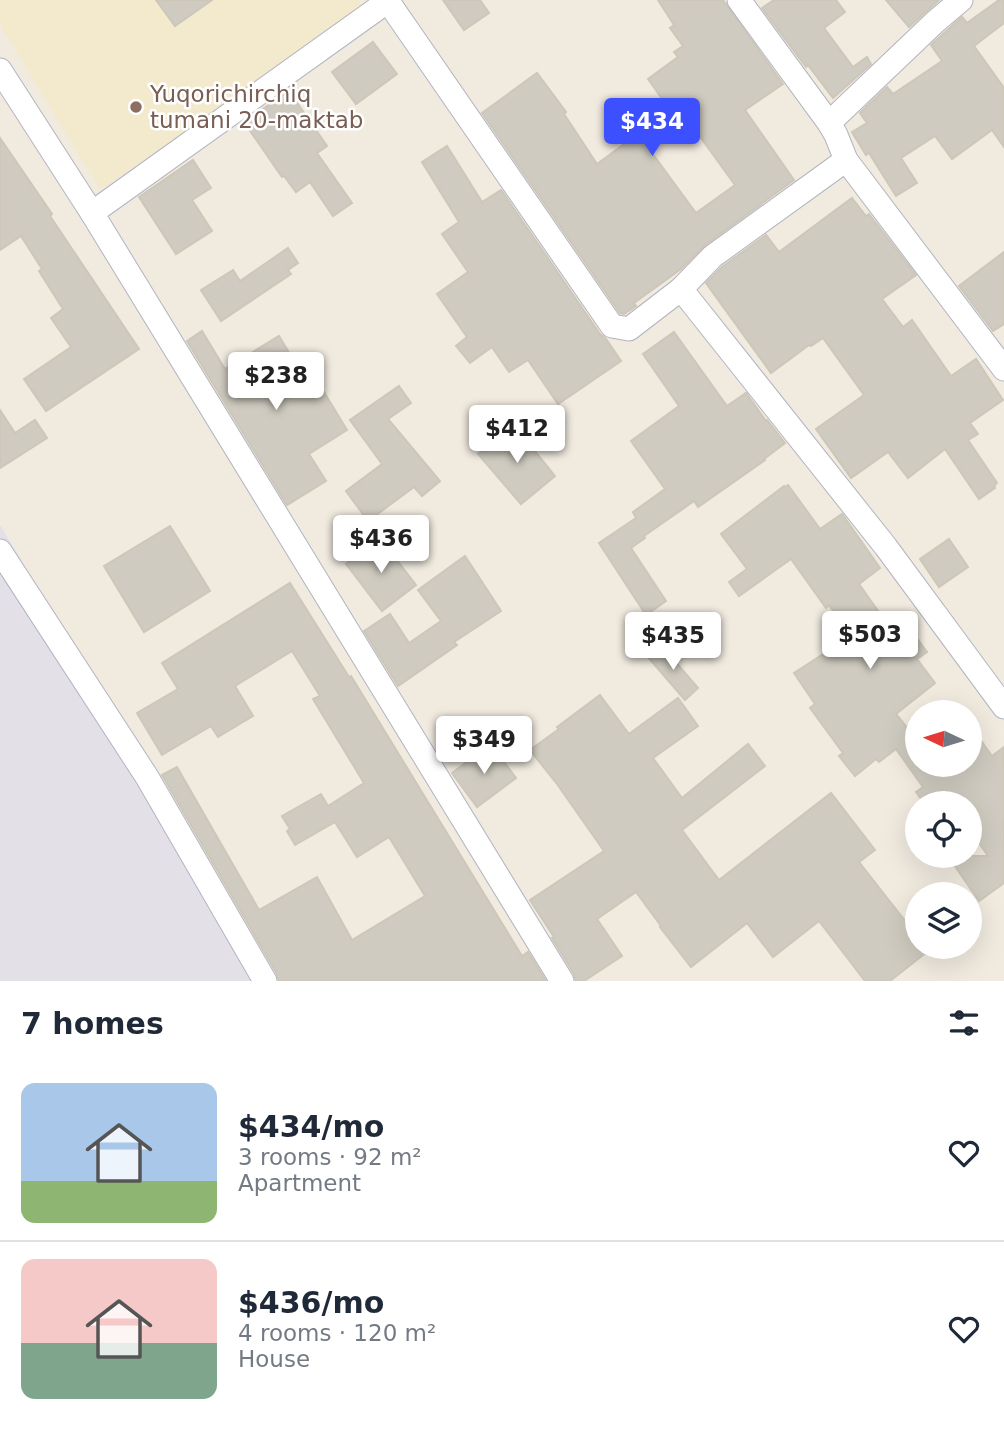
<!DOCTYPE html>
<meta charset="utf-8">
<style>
:root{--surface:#fff;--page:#f2f2f3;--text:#1f2937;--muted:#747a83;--line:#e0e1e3;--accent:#3d50ff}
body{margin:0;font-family:"DejaVu Sans",sans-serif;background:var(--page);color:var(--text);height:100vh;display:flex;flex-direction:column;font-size:26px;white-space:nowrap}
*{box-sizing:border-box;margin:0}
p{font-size:23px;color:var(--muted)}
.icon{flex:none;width:38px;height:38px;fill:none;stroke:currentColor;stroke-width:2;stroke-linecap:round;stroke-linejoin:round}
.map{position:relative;height:981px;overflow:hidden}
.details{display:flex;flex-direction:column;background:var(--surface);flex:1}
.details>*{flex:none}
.needle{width:46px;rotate:274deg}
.fabs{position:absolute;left:905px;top:700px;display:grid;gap:14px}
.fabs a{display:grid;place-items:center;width:77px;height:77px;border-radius:50%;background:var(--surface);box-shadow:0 7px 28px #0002;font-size:35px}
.price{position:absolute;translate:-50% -60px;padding:0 16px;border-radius:7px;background:#fff;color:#222;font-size:23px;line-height:46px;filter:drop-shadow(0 2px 4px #0008)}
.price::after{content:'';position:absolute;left:50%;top:42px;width:21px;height:16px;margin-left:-10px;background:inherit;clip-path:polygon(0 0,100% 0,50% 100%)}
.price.selected{background:var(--accent);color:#fff}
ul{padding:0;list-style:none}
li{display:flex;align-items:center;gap:21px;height:175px;padding:0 21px}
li+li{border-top:2px solid var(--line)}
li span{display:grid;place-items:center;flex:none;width:196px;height:140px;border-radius:14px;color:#555}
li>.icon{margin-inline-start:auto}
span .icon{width:84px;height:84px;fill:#fffc;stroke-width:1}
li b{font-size:30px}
h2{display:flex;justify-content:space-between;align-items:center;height:84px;padding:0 21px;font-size:30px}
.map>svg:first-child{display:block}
.industrial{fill:#e3e0e8}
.education{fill:#f3eace}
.building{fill:#cfcbc0;stroke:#ccc7b8;stroke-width:2}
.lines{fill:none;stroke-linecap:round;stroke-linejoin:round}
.street-casing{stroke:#b3b4c2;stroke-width:25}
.street{stroke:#fff;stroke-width:23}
.education-dot{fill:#8d6e63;stroke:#fff;stroke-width:2.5}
.labels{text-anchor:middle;stroke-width:5;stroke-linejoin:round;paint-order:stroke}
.education-label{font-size:23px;fill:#785e54;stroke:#fff;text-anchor:start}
</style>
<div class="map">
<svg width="1004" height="981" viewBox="0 0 1004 981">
<rect width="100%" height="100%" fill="#f0eadf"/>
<polygon class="industrial" points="0,525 274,981 0,981"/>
<polygon class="education" points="0,0 358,0 365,10 100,190 0,25"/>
<g class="building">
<polygon points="156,0 212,0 175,26"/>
<polygon points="443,0 480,0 489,13 464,30"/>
<polygon points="658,0 723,0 783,84 745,110 794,180 705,245 681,269 634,303 636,306 624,314 620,313 482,113 537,73 566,112 564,114 597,164 638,134 696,213 735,185 680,109 673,114 648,79 678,57 674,52 683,46 670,28 674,25"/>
<polygon points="774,0 836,0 845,12 824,28 853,67 867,57 871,64 833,98 808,65 806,67 762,8"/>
<polygon points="886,0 939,0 909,27"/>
<polygon points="999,0 1004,0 1004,23 974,46 1004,88 1004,147 992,130 952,159 935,136 901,158 917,183 896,196 869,153 866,155 852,132 867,123 860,113 887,87 893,94 942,61 931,45 962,17 967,23"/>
<polygon points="373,42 397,74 356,104 332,72"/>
<polygon points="289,91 327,146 317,153 352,203 333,216 310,182 296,192 284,176 282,177 244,122"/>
<polygon points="0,138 52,214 50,216 139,349 46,411 24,379 71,347 51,318 63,309 39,271 42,269 21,236 0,250"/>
<polygon points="447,146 482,202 501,190 600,334 606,339 621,361 558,404 528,360 509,372 492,347 470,363 456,346 467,337 437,294 468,272 442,234 459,222 422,162"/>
<polygon points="193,160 211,188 192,200 212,231 176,254 139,197"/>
<polygon points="852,198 866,216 869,214 916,275 882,299 903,327 912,320 951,376 976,359 1003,400 970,423 978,434 968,440 997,483 994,486 995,488 979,499 945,449 908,478 888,452 851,478 816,429 864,395 823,338 811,346 809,345 771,373 706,283 722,267 766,235 779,252"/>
<polygon points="288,248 298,263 288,270 291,274 221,321 201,290 233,270 240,281"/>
<polygon points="1004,252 1004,324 993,331 959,286"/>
<polygon points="202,331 225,369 279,336 303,376 311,371 347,430 309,454 326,481 287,505 187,341"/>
<polygon points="674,332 727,406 746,393 766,421 767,420 785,443 764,459 765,460 698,507 694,501 644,536 645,538 631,548 666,601 646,615 599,543 636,518 633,512 665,489 631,441 679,406 643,354"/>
<polygon points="399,386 411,403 388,419 440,481 422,496 414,487 368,521 346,491 382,464 350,420"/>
<polygon points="0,410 15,433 35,420 47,438 0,468"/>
<polygon points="514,425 555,476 521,504 478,454"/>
<polygon points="788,485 820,529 842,514 880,568 859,584 898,639 910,629 927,652 917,659 935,683 896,714 917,740 917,765 970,765 970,725 992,756 1004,747 1004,883 979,901 948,856 988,856 970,830 970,803 924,803 916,792 923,787 896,749 879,762 876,759 855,776 839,756 843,753 810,708 815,704 794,673 851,636 829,605 826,608 791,559 739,596 729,582 747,569 721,534 784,486 785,487"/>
<polygon points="170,526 210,591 144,632 104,566"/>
<polygon points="380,538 416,585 382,611 346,564"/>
<polygon points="949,539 968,567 939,587 920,559"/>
<polygon points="465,556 501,611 454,642 457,645 398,686 364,631 390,614 409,643 441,621 418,590"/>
<polygon points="290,583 349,677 351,676 522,956 528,952 546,981 279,981 277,974 162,775 177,767 259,910 317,877 352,940 425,896 389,837 357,857 335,822 295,845 287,831 290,829 282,816 321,794 328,806 364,783 313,699 320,696 292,651 235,686 253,716 218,737 211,726 162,755 137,713 178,689 162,663"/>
<polygon points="660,644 698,688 685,700 647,656"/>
<polygon points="600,695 629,734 678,698 698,726 653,758 682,798 748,744 765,766 682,830 719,880 831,793 875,850 859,862 917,936 917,947 925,947 928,951 890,981 865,981 819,921 773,957 747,923 691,967 660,927 661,926 636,892 597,919 622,956 584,981 576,981 574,974 552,938 554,937 530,900 604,851 557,784 530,750 559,729 557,727"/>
<polygon points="491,744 516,778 477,807 452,773"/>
</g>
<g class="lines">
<g class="street-casing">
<g id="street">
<polyline points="387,0 612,326 629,329 681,289 886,547 1004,707"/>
<polyline points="739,0 829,123 836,135 846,160 1004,369"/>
<polyline points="0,70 92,213 562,981"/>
<polyline points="829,123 935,22 961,0"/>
<polyline points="92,213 388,1"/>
<polyline points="681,289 713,256 846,160"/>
<polyline points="0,551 147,777 265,981"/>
</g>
</g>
<use href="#street" class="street"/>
</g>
<circle class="education-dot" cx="136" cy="107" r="7"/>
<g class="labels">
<g class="education-label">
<text x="150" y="102">Yuqorichirchiq<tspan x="150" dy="26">tumani 20-maktab</tspan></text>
</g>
</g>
</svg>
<div class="fabs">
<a><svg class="needle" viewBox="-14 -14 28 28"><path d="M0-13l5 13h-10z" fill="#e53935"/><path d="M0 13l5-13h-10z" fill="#747a83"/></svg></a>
<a><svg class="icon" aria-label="locate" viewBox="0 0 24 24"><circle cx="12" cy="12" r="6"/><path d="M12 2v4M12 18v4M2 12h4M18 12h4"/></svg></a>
<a><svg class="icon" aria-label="layers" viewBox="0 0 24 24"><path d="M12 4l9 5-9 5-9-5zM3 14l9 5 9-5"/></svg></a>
</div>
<b class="price selected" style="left:652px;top:158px">$434</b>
<b class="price" style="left:276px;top:412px">$238</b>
<b class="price" style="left:517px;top:465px">$412</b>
<b class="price" style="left:381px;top:575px">$436</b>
<b class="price" style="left:870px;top:671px">$503</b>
<b class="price" style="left:673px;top:672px">$435</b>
<b class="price" style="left:484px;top:776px">$349</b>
</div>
<section class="details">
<h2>7 homes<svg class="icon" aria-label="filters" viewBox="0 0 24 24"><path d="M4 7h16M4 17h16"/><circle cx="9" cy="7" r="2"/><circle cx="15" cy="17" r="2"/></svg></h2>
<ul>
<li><span style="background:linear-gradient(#a9c7e8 70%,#8fb573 0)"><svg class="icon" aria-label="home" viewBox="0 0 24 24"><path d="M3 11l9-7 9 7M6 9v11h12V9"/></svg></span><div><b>$434/mo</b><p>3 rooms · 92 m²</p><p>Apartment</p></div><svg class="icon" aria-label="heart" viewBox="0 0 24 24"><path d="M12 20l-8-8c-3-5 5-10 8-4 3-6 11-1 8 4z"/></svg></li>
<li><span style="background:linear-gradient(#f6c9c9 60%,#7fa58c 0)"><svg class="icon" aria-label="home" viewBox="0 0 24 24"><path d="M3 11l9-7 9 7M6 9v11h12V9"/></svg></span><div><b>$436/mo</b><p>4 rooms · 120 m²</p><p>House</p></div><svg class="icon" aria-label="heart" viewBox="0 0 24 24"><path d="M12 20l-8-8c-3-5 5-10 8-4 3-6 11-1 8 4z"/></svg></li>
</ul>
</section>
